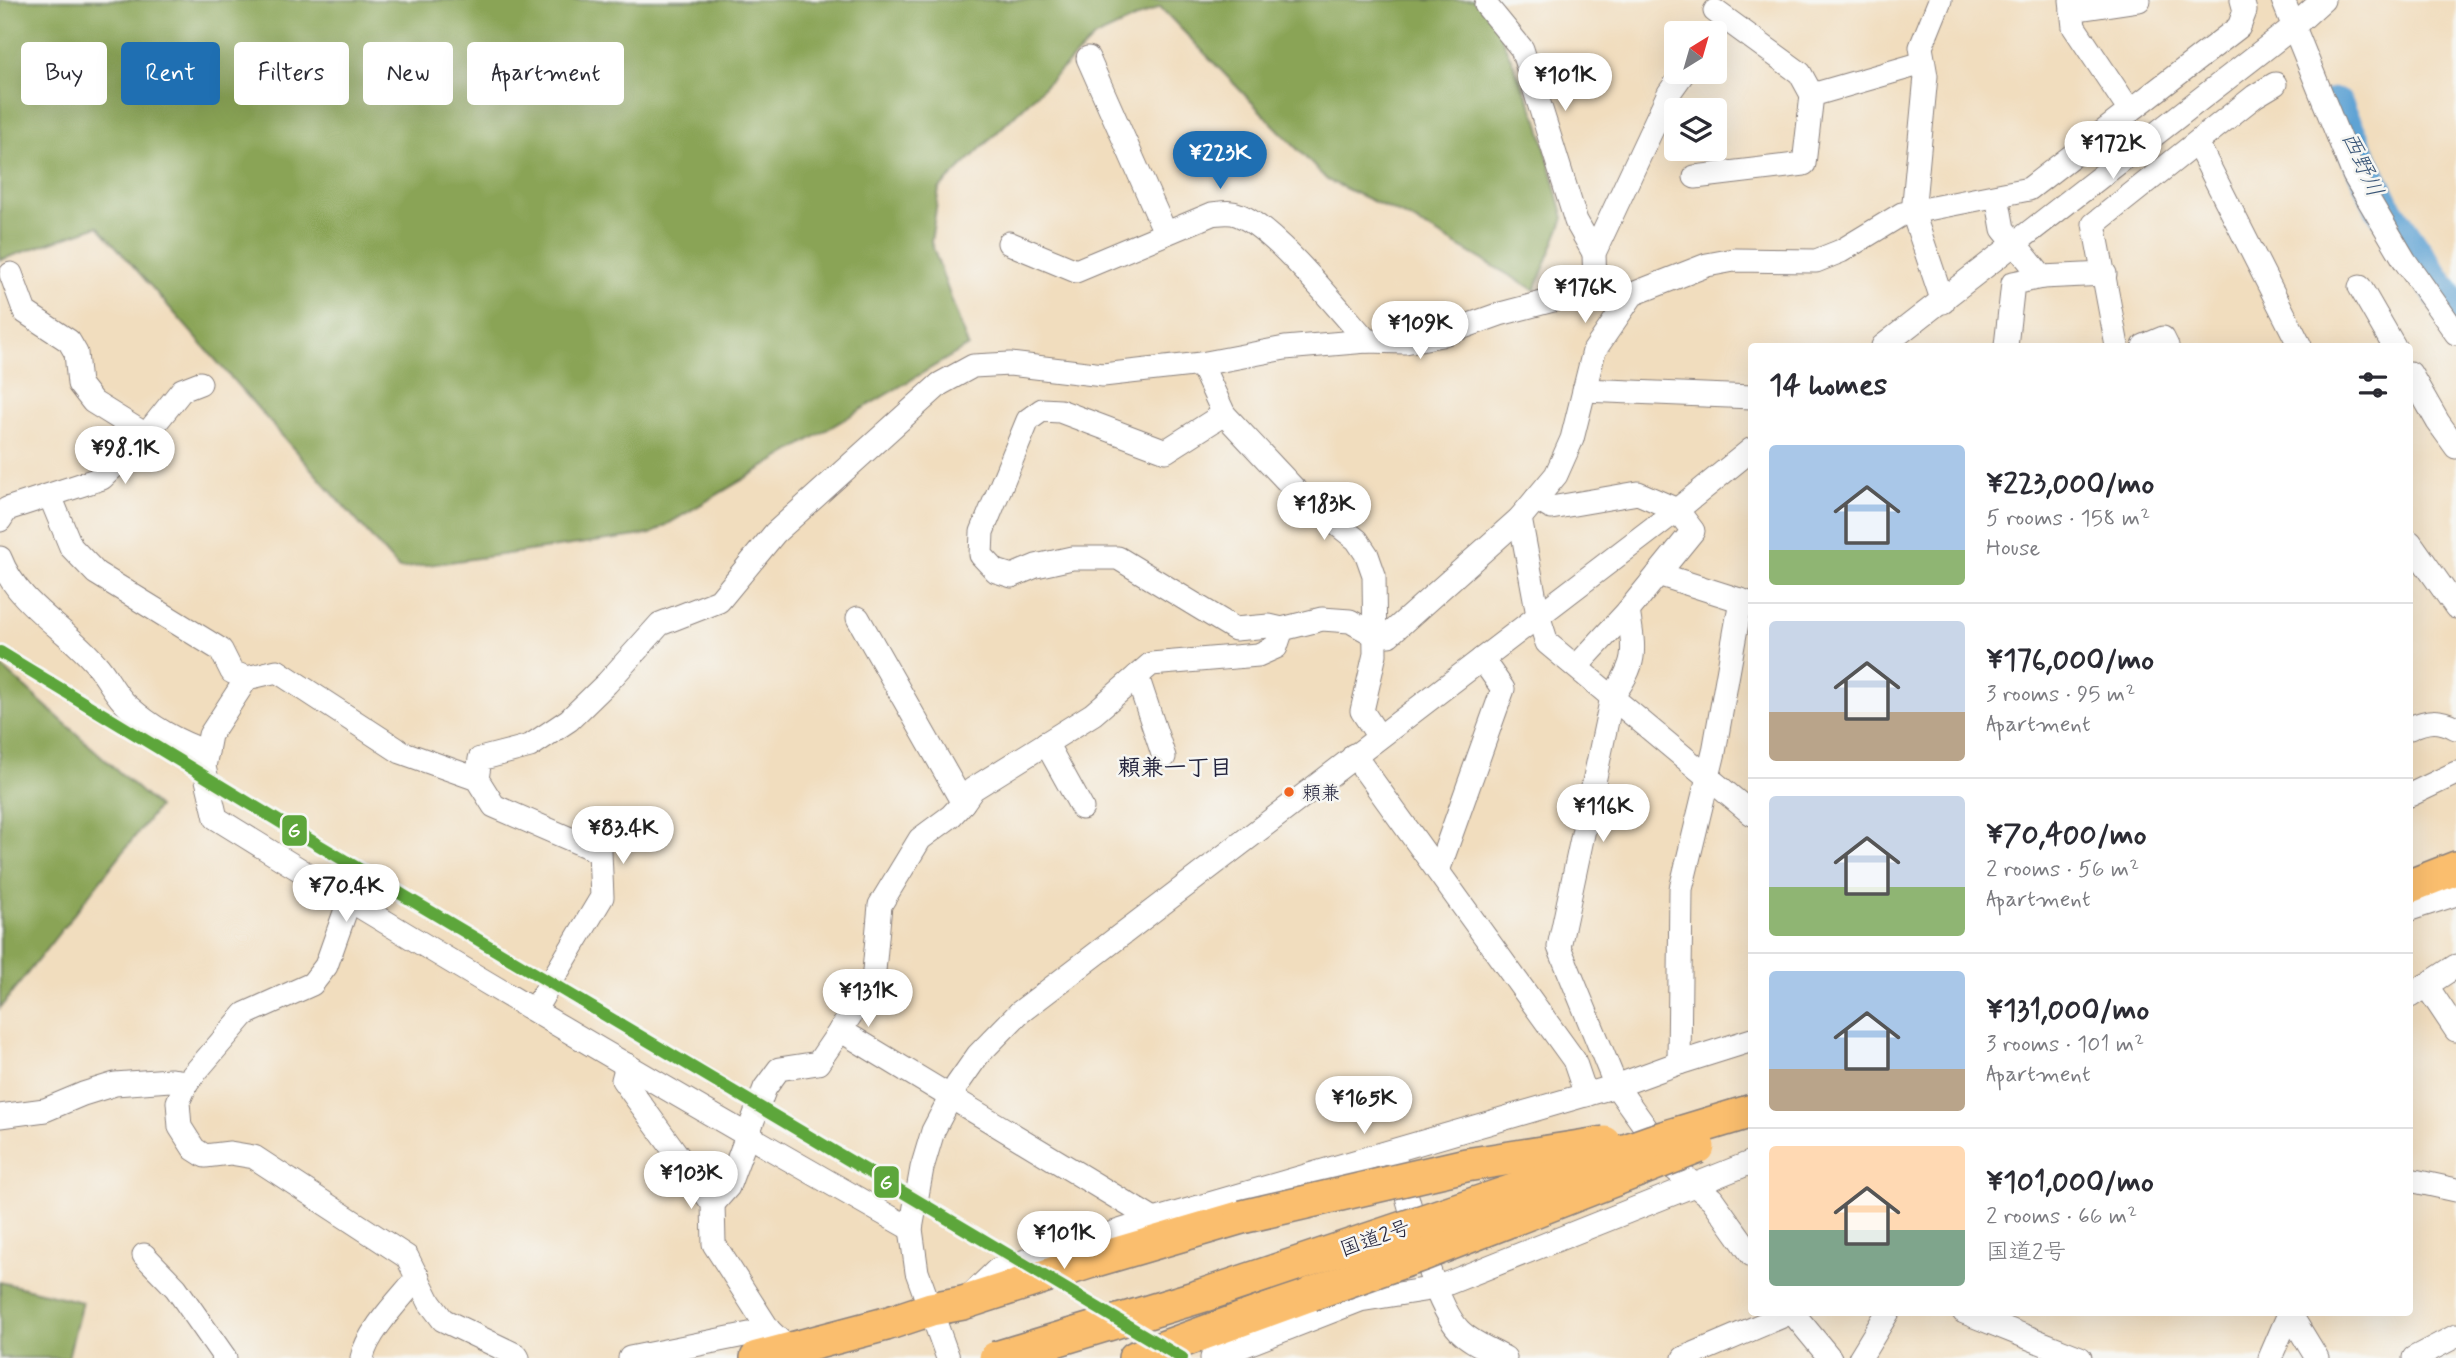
<!DOCTYPE html>
<meta charset="utf-8">
<style>
:root{--surface:#fff;--page:#f7f7f7;--text:#2b2b33;--muted:#7c7c81;--line:#e1e1e2;--accent:#1f6fb2}
body{margin:0;font-family:Mynerve,"Klee One",sans-serif;background:var(--page);color:var(--text);height:100vh;display:flex;flex-direction:column;font-size:26px;white-space:nowrap}
*{box-sizing:border-box;margin:0}
p{font-size:23px;color:var(--muted)}
.icon{flex:none;width:38px;height:38px;fill:none;stroke:currentColor;stroke-width:2;stroke-linecap:round;stroke-linejoin:round}
.map{position:relative;flex:1;overflow:hidden}
.panel{position:absolute;left:1748px;top:343px;width:665px;height:973px;display:flex;flex-direction:column;background:var(--surface);border-radius:7px;box-shadow:0 7px 28px #0002}
.panel>*{flex:none}
.guide{position:absolute;left:21px;top:42px;width:665px;height:63px;display:flex;gap:14px}
.needle{width:46px;rotate:37deg}
.fabs{position:absolute;left:1664px;top:21px;display:grid;gap:14px}
.fabs a{display:grid;place-items:center;width:63px;height:63px;border-radius:7px;background:var(--surface);box-shadow:0 7px 28px #0002;font-size:35px}
.price{position:absolute;translate:-50% -60px;padding:0 16px;border-radius:24px;background:#fff;color:#222;font-size:23px;line-height:46px;filter:drop-shadow(0 2px 4px #0008)}
.price::after{content:'';position:absolute;left:50%;top:42px;width:21px;height:16px;margin-left:-10px;background:inherit;clip-path:polygon(0 0,100% 0,50% 100%)}
.price.active{background:var(--accent);color:#fff}
ul{padding:0;list-style:none}
li{display:flex;align-items:center;gap:21px;height:175px;padding:0 21px}
li+li{border-top:2px solid var(--line)}
li span{display:grid;place-items:center;flex:none;width:196px;height:140px;border-radius:7px;color:#555}
li>.icon{margin-inline-start:auto}
span .icon{width:84px;height:84px;fill:#fffc;stroke-width:1}
li b{font-size:30px}
h2{display:flex;justify-content:space-between;align-items:center;height:84px;padding:0 21px;font-size:30px}
.chip{padding:0 24px;border-radius:7px;background:var(--surface);box-shadow:0 7px 28px #0002;font-size:24px;line-height:63px}
.chip.active{background:var(--accent);color:#fff}
.map>svg:first-child{display:block}
.forest{fill:#8aa456;stroke:#566348;stroke-width:2}
.lines{fill:none;stroke-linecap:round;stroke-linejoin:round}
.river{stroke:#5ea3d4;stroke-width:37}
.minor-casing{stroke:#8a807c;stroke-width:25}
.highway-casing{stroke:#8a807c;stroke-width:36}
.minor{stroke:#fff;stroke-width:23}
.highway{stroke:#fabe6e;stroke-width:33}
.highway-bridge-casing{stroke:#8a807c;stroke-width:36;stroke-linecap:butt}
.highway-bridge{stroke:#fabe6e;stroke-width:33}
.rail-1-casing{stroke:#f6f6f2;stroke-width:18}
.rail-1{stroke:#5da63b;stroke-width:12}
.bus-dot{fill:#f26522;stroke:#f6f6f2;stroke-width:2.5}
.labels{text-anchor:middle;stroke-width:5;stroke-linejoin:round;paint-order:stroke}
.bus-label{font-size:19px;fill:#22223b;stroke:#f6f6f2;text-anchor:start}
.street-label{font-size:21px;fill:#22223b;stroke:#f6f6f2}
.water-label{font-size:23px;font-style:italic;fill:#3a5678;stroke:#f6f6f2}
.neighbourhood-label{font-size:23px;font-weight:bold;fill:#22223b;stroke:#f6f6f2}
.line-badge{stroke:#f6f6f2;stroke-width:2.5}
.badge-label{font-size:19px;text-anchor:middle;font-weight:bold;fill:#fff}
</style>
<div class="map">
<svg width="2456" height="1358" viewBox="0 0 2456 1358">
<rect width="100%" height="100%" fill="#f6f6f2"/>
<filter id="ink" filterUnits="userSpaceOnUse"><feTurbulence type="fractalNoise" baseFrequency=".0143" numOctaves="2"/><feDisplacementMap in="SourceGraphic" scale="14" xChannelSelector="R" yChannelSelector="G"/><feConvolveMatrix kernelMatrix="1 2 1 2 8 2 1 2 1" color-interpolation-filters="sRGB"/></filter>
<filter id="wash" filterUnits="userSpaceOnUse"><feTurbulence type="fractalNoise" baseFrequency=".00686" numOctaves="4" result="noise"/><feDisplacementMap in="SourceGraphic" scale="28" xChannelSelector="R" yChannelSelector="G"/><feGaussianBlur stdDeviation="1.57" result="paint"/><feColorMatrix in="noise" values="0 0 0 0 0 0 0 0 0 0 0 0 0 0 0 0 0 1.4 0 .05"/><feComposite in="paint" operator="in"/></filter>
<g filter="url(#wash)">
<rect width="100%" height="100%" fill="#f1ddbe"/>
<g class="forest">
<polygon points="0,0 1475,0 1496,25 1538,120 1564,218 1535,290 1411,219 1327,180 1160,7 1095,37 939,189 931,242 968,346 651,534 399,569 98,226 0,260"/>
<polygon points="0,665 158,807 0,1008"/>
<polygon points="0,1282 82,1302 68,1358 0,1358"/>
</g>
<g class="lines">
<polyline class="river" points="2335,106 2383,207 2456,314"/>
</g>
</g>
<g filter="url(#ink)">
<g class="lines">
<g class="minor-casing">
<g id="minor">
<polyline points="1940,0 1921,47 1926,76 1913,213 1943,302"/>
<polyline points="2071,0 2074,27 2130,111"/>
<polyline points="2283,0 2354,175 2405,261 2456,333"/>
<polyline points="1486,5 1522,49 1576,221 1594,253"/>
<polyline points="2072,10 2139,0"/>
<polyline points="1715,11 1800,73 1812,95"/>
<polyline points="1088,58 1165,232"/>
<polyline points="2197,143 2300,346"/>
<polyline points="1695,177 1804,164 1812,95 1923,63"/>
<polyline points="1997,196 2003,229 2042,277 2105,274"/>
<path d="M1009,243L1076,271L1212,214C1222,213 1230,211 1239,215C1275,229 1339,310 1367,341"/>
<polyline points="11,274 25,312 69,341 76,353 79,384 93,402 146,435"/>
<polyline points="2360,287 2394,346"/>
<polyline points="1595,289 1594,253 1669,93 1684,72"/>
<polyline points="1883,346 2293,27 2323,0"/>
<polyline points="2006,346 2013,283 2042,277"/>
<polyline points="2117,346 2094,224 2255,96 2275,84"/>
<polyline points="2144,346 2163,338 2167,346"/>
<polyline points="1201,364 1224,414 1301,496 1357,540 1367,555 1374,575 1375,654 1362,711 1379,737"/>
<polyline points="2410,373 2438,422 2456,447"/>
<polyline points="1584,390 1752,397"/>
<polyline points="1224,414 1166,451 1060,411 1042,410 1028,420 982,532 981,555 996,571 1012,576 1036,566 1072,558 1118,558 1235,629 1269,626 1282,629 1322,619 1350,621 1375,635 1389,635 1520,518 1556,475 1572,439 1594,351 1633,294 1707,265 1734,260 1816,261 1841,251 1902,214 2029,189 2239,27 2245,11 2242,0"/>
<polyline points="50,496 71,547 96,573 221,650 232,672 247,678"/>
<polyline points="1536,499 1551,508 1638,493 1677,510 1693,531 1628,611 1577,666"/>
<polyline points="1520,518 1538,615 1547,643 1752,814"/>
<polyline points="0,520 7,509 102,478 146,435 182,390 200,383"/>
<polyline points="2410,542 2456,607"/>
<path d="M0,558C18,605 65,627 96,664C108,677 115,696 129,707C152,728 178,742 207,752"/>
<polyline points="1658,574 1752,604"/>
<path d="M1628,611C1635,653 1637,662 1612,697L1559,947L1616,1086L1676,1170L1712,1199L1752,1255"/>
<polyline points="858,618 963,803 973,789 1093,714 1151,664 1258,655 1276,647 1282,629"/>
<polyline points="1137,676 1164,757"/>
<path d="M2410,728C2427,720 2439,719 2456,728"/>
<polyline points="1046,743 1082,808"/>
<polyline points="1354,755 1574,1060 1586,1095"/>
<polyline points="477,779 480,759 530,746 569,720 607,683 660,624 719,601 775,533 940,384 973,366 1010,364 1103,375 1201,364 1285,348 1367,341 1405,342 1441,335 1500,314 1595,289 1633,294"/>
<polyline points="2410,795 2456,773"/>
<polyline points="1438,871 1503,689 1482,659"/>
<polyline points="349,901 326,966 312,984 245,1014 187,1082 178,1102 180,1127 194,1149 205,1156 230,1153 254,1157 407,1257 430,1303 443,1320 516,1355 518,1358"/>
<polyline points="2410,909 2456,894"/>
<polyline points="2426,985 2456,1030"/>
<polyline points="2410,996 2456,966"/>
<path d="M535,1009L602,897L600,852L494,806L477,779L401,752L277,671L247,678L210,735L204,767L216,818C444,960 677,1096 911,1229"/>
<polyline points="840,1030 1154,1220"/>
<polyline points="1679,1063 1681,889 1714,752 1741,600"/>
<polyline points="627,1065 623,1080 713,1204 714,1244 769,1330 789,1349"/>
<polyline points="0,1116 45,1110 83,1094 115,1084 170,1080 187,1082"/>
<path d="M1399,1168C1411,1208 1432,1301 1459,1330C1470,1342 1491,1350 1505,1358"/>
<polyline points="2410,1180 2456,1190"/>
<polyline points="713,1204 728,1187 765,1088 779,1069 818,1063 873,982 880,905 920,839 951,816 963,803"/>
<polyline points="144,1255 176,1288 225,1358"/>
<polyline points="968,1298 997,1270 1154,1220 1616,1086 1679,1063 1752,1040"/>
<polyline points="1792,1312 1830,1358"/>
<polyline points="1964,1312 2080,1358"/>
<polyline points="2289,1312 2317,1358"/>
<path d="M362,1358C367,1332 401,1298 418,1277"/>
<polyline points="630,1358 769,1330"/>
<polyline points="948,1358 917,1272 911,1229 922,1168 933,1131 957,1085 978,1055 1019,1013 1677,510 1752,449"/>
<polyline points="1212,1358 1360,1300 1436,1288 1752,1162"/>
<polyline points="1684,1358 1792,1312"/>
<polyline points="1860,1358 1888,1312"/>
<polyline points="2270,1358 2289,1314"/>
<polyline points="2414,1358 2456,1336"/>
</g>
</g>
<g class="highway-casing">
<g id="highway">
<polyline points="2410,886 2456,868"/>
<polyline points="757,1358 886,1324 931,1309 963,1303 1089,1262 1242,1217"/>
<polyline points="1135,1358 1311,1294"/>
</g>
</g>
<use href="#minor" class="minor"/>
<use href="#highway" class="highway"/>
<g class="highway-bridge-casing">
<g id="highway-bridge">
<polyline points="1242,1217 1466,1165 1605,1143"/>
<polyline points="1311,1294 1426,1253 1698,1147"/>
<polyline points="996,1358 1204,1295 1519,1189 1653,1141 1752,1111"/>
</g>
</g>
<use href="#highway-bridge" class="highway-bridge"/>
<g class="rail-1-casing">
<polyline id="rail-1" points="0,652 290,828 1182,1358"/>
</g>
<use href="#rail-1" class="rail-1"/>
</g>
</g>
<circle class="bus-dot" cx="1289" cy="792" r="6"/>
<g class="labels">
<g class="bus-label">
<text x="1302" y="799">頼兼</text>
</g>
<g class="street-label">
<text transform="translate(1375 1238) rotate(-19)" y="7">国道2号</text>
</g>
<g class="water-label">
<text transform="translate(2363 164) rotate(65)" y="8">西野川</text>
</g>
<g class="neighbourhood-label">
<text x="1175" y="775">頼兼一丁目</text>
</g>
</g>
<g class="line-badge">
<rect x="281" y="814" width="27" height="33" rx="7" fill="#5da63b"/>
<rect x="873" y="1165" width="27" height="34" rx="7" fill="#5da63b"/>
</g>
<g class="badge-label">
<text x="294" y="837">G</text>
<text x="886" y="1189">G</text>
</g>
</svg>
<div class="fabs">
<a><svg class="needle" viewBox="-14 -14 28 28"><path d="M0-13l5 13h-10z" fill="#e53935"/><path d="M0 13l5-13h-10z" fill="#7c7c81"/></svg></a>
<a><svg class="icon" aria-label="layers" viewBox="0 0 24 24"><path d="M12 4l9 5-9 5-9-5zM3 14l9 5 9-5"/></svg></a>
</div>
<b class="price" style="left:1565px;top:113px">¥101K</b>
<b class="price" style="left:2113px;top:181px">¥172K</b>
<b class="price active" style="left:1220px;top:191px">¥223K</b>
<b class="price" style="left:1585px;top:325px">¥176K</b>
<b class="price" style="left:1420px;top:361px">¥109K</b>
<b class="price" style="left:125px;top:486px">¥98.1K</b>
<b class="price" style="left:1324px;top:542px">¥183K</b>
<b class="price" style="left:1603px;top:844px">¥116K</b>
<b class="price" style="left:623px;top:866px">¥83.4K</b>
<b class="price" style="left:346px;top:924px">¥70.4K</b>
<b class="price" style="left:868px;top:1029px">¥131K</b>
<b class="price" style="left:1364px;top:1136px">¥165K</b>
<b class="price" style="left:691px;top:1211px">¥103K</b>
<b class="price" style="left:1064px;top:1271px">¥101K</b>
<div class="guide">
<a class="chip">Buy</a>
<a class="chip active">Rent</a>
<a class="chip">Filters</a>
<a class="chip">New</a>
<a class="chip">Apartment</a>
</div>
<section class="panel">
<h2>14 homes<svg class="icon" aria-label="filters" viewBox="0 0 24 24"><path d="M4 7h16M4 17h16"/><circle cx="9" cy="7" r="2"/><circle cx="15" cy="17" r="2"/></svg></h2>
<ul>
<li><span style="background:linear-gradient(#a9c7e8 75%,#8fb573 0)"><svg class="icon" aria-label="home" viewBox="0 0 24 24"><path d="M3 11l9-7 9 7M6 9v11h12V9"/></svg></span><div><b>¥223,000/mo</b><p>5 rooms · 158 m²</p><p>House</p></div></li>
<li><span style="background:linear-gradient(#c9d6e8 65%,#b9a48a 0)"><svg class="icon" aria-label="home" viewBox="0 0 24 24"><path d="M3 11l9-7 9 7M6 9v11h12V9"/></svg></span><div><b>¥176,000/mo</b><p>3 rooms · 95 m²</p><p>Apartment</p></div></li>
<li><span style="background:linear-gradient(#c9d6e8 65%,#8fb573 0)"><svg class="icon" aria-label="home" viewBox="0 0 24 24"><path d="M3 11l9-7 9 7M6 9v11h12V9"/></svg></span><div><b>¥70,400/mo</b><p>2 rooms · 56 m²</p><p>Apartment</p></div></li>
<li><span style="background:linear-gradient(#a9c7e8 70%,#b9a48a 0)"><svg class="icon" aria-label="home" viewBox="0 0 24 24"><path d="M3 11l9-7 9 7M6 9v11h12V9"/></svg></span><div><b>¥131,000/mo</b><p>3 rooms · 101 m²</p><p>Apartment</p></div></li>
<li><span style="background:linear-gradient(#ffd9b3 60%,#7fa58c 0)"><svg class="icon" aria-label="home" viewBox="0 0 24 24"><path d="M3 11l9-7 9 7M6 9v11h12V9"/></svg></span><div><b>¥101,000/mo</b><p>2 rooms · 66 m²</p><p>国道2号</p></div></li>
</ul>
</section>
</div>
